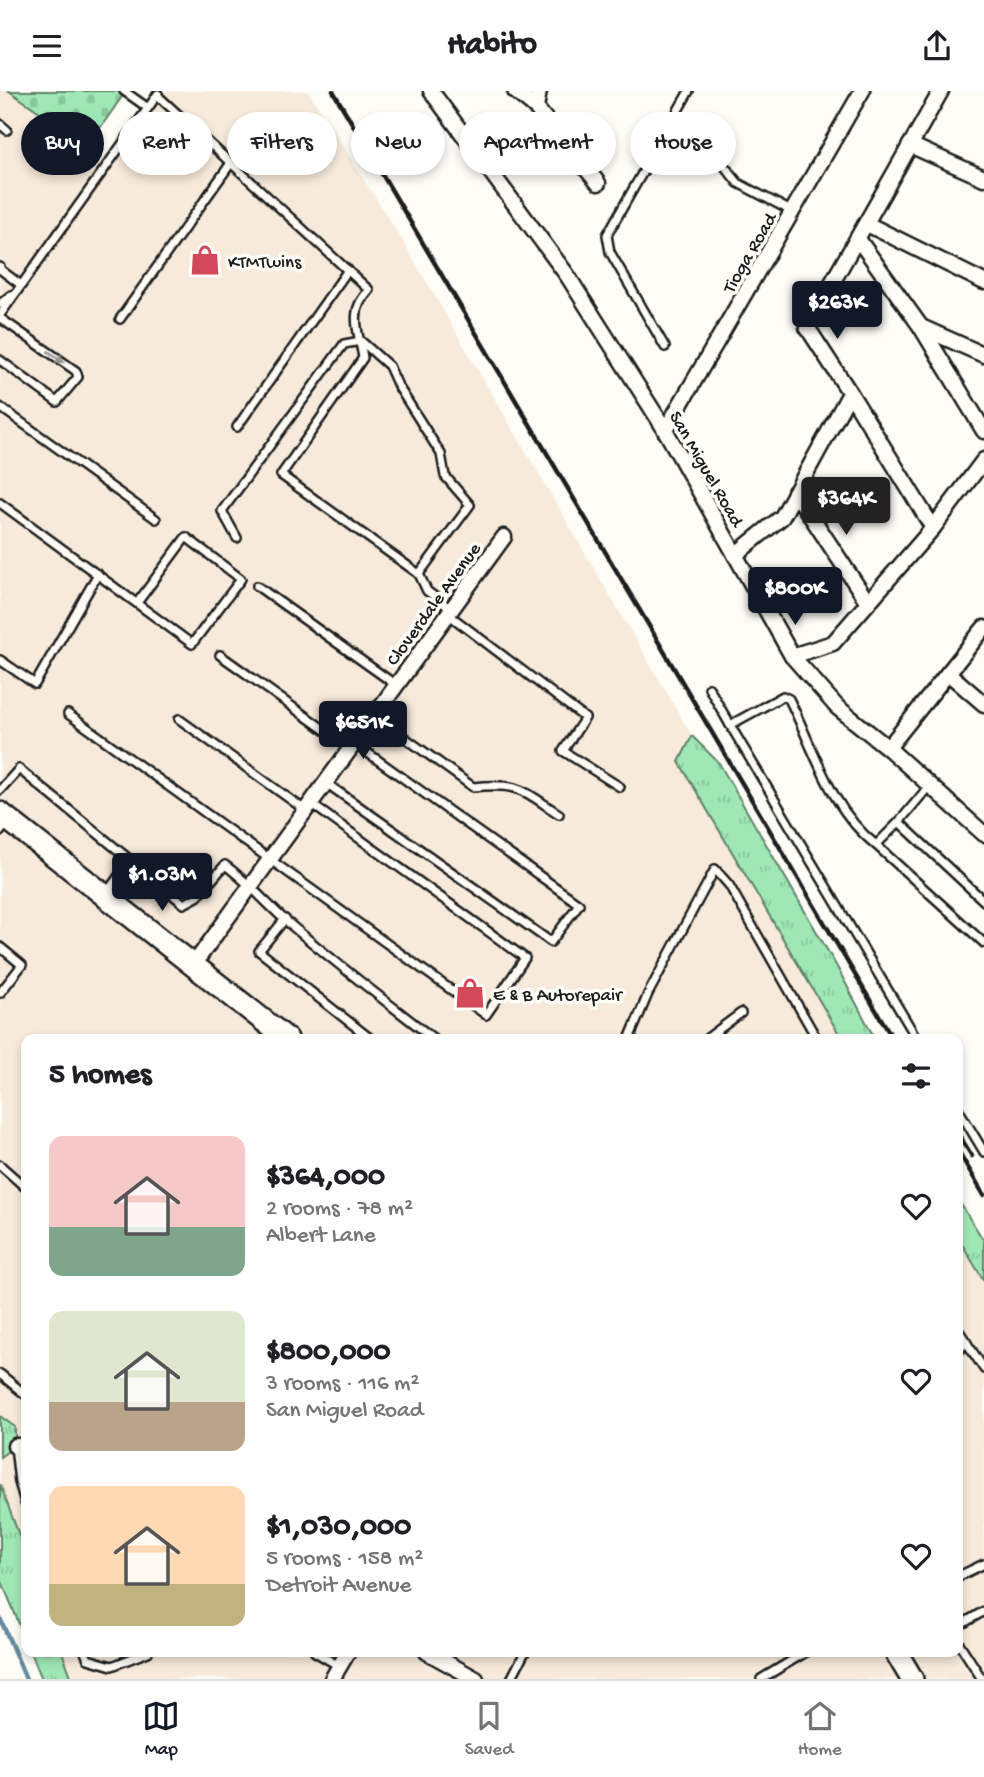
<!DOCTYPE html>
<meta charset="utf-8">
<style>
:root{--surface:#fff;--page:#f2f2f2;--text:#202124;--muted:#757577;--line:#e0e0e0;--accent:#111827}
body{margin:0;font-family:"Gochi Hand",sans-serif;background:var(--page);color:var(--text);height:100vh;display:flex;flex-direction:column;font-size:26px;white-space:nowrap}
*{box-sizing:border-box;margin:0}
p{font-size:23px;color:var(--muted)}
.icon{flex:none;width:38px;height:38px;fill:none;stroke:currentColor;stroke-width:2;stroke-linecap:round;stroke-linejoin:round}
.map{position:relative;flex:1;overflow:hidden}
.side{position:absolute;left:21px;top:943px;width:942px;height:623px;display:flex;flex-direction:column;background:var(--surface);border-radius:14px;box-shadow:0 4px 10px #0003}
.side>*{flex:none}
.hud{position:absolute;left:21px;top:21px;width:943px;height:63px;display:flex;gap:14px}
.price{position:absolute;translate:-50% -60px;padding:0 16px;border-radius:7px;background:var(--accent);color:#fff;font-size:23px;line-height:46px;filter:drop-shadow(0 2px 4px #0008)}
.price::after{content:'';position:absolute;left:50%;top:42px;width:21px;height:16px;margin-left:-10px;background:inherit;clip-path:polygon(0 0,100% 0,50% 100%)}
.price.on{background:#222;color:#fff}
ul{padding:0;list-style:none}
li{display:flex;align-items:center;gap:21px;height:175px;padding:0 28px}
li span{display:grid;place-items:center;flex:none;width:196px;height:140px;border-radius:14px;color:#555}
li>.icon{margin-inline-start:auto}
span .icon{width:84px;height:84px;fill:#fffc;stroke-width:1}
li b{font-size:30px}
h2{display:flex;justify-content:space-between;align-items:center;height:84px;padding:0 28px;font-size:30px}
.chip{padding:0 24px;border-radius:32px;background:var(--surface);box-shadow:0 4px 10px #0003;font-size:24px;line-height:63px}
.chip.on{background:var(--accent);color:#fff}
header{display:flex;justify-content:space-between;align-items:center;height:91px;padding:0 28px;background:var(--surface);font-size:32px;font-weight:700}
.dock{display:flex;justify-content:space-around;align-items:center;height:98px;border-top:2px solid var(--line);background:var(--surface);font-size:19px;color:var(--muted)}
.dock a{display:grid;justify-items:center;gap:4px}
.dock .on{color:var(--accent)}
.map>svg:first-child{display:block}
.built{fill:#f7eadb}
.grass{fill:url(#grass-tufts);stroke:#5e8268;stroke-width:2}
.cemetery{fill:url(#cemetery-stones);stroke:#5e8268;stroke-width:2}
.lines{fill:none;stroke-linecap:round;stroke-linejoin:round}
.stream{stroke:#64899e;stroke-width:4.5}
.lane-casing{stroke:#1c1c1c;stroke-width:12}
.street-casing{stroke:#1c1c1c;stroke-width:19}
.secondary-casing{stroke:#1c1c1c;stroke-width:26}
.lane{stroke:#fdfcf7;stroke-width:7}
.street{stroke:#fdfcf7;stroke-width:14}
.secondary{stroke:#fdfcf7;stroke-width:21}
.rail{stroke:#1c1c1c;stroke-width:4.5}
.oneway{fill:#989794}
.labels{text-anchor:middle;stroke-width:7;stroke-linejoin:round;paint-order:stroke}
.street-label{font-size:19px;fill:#1c1c1c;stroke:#fdfcf7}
.poi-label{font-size:19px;fill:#1c1c1c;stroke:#fdfcf7;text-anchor:start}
</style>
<header><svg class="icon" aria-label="menu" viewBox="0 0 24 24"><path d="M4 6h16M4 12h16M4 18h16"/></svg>Habito<svg class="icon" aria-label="share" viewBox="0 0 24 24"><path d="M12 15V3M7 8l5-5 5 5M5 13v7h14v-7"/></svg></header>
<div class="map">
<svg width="984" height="1588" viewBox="0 0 984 1588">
<defs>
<pattern id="grass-tufts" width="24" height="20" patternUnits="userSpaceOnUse" patternTransform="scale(1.75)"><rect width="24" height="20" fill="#9fe7b5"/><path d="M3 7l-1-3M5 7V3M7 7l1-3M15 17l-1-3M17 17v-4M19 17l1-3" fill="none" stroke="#88c69b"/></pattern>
<pattern id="cemetery-stones" width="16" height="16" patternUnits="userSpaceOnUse" patternTransform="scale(1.75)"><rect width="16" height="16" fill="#9fe7b5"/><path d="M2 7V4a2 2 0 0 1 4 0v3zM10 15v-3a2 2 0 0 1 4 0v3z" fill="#88c69b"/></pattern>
</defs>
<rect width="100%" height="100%" fill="#fdfcf7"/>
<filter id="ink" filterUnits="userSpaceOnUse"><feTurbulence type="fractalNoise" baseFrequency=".0143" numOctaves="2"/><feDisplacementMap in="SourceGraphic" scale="14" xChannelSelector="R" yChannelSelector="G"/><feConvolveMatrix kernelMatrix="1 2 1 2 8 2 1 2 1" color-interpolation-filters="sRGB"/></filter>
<g filter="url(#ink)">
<g class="built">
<polygon points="0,0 9,0 108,70 159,0 308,0 402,149 692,645 679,671 842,948 26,948 26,1463 0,1393 0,1366 15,1355 15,1336 0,1325 0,224 15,202 0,213"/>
<polygon points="957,1145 984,1190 984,1588 72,1588 62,1561 957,1561"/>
</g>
<g class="grass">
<polygon points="692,645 719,672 837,876 875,948 842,948 679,671"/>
<polygon points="957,1107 984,1150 984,1190 957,1145"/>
<polygon points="0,1325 15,1336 15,1355 0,1366"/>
<polygon points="0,1393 26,1463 26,1550 0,1486"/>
<polygon points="31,1561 62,1561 72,1588 42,1588"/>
</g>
<polygon class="cemetery" points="9,0 126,0 88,54"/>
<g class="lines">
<polyline class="stream" points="0,1527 26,1588"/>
<g class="lane-casing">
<g id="lane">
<polyline points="124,0 148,17"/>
<path d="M157,4L369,199C366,203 361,208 359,214C352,228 361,252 363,267L281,384L419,483L470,414L445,385L441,363L398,295L389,275L361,250L344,253L222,420L237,447"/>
<polyline points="0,33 7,39"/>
<polyline points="667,39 718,67 738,92 793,121"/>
<polyline points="0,176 1,179 21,194"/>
<polyline points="0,213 11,204"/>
<polyline points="0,224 158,3"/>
<polyline points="0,227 76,280 78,286 57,311 0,269"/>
<polyline points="120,228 231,72"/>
<polyline points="665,256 610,161 607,144 689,0"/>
<polyline points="0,316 156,428"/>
<polyline points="237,336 348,179"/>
<polyline points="0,412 192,553 241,488 186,446 137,512"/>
<polyline points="419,483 427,500 451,518"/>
<polyline points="257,495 396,594"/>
<polyline points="448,523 585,627 563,660 620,696"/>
<polyline points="220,564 350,657"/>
<polyline points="0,569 35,593 98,483"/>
<polyline points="709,597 730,634"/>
<polyline points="68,623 486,924 525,867 310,712"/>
<path d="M375,625L473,696C519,691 522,699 559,723"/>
<polyline points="179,628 305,719"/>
<polyline points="326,692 551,851 579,813 354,652"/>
<polyline points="930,694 899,731 876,754 984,852"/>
<path d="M0,699L19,678L184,813L197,806L225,774C247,790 265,811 285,829C334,871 384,909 434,948"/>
<polyline points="899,731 984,810"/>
<polyline points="0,741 9,730"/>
<path d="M876,754C830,718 814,658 789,608L783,605L730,634L917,948"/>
<polyline points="106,803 130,769"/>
<polyline points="285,828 259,860 371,948"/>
<polyline points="0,856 22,874 0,902"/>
<polyline points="633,948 630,946 648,903 715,778 729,794 817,948"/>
<polyline points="706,948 741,922"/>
<polyline points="957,1016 984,1061"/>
<polyline points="0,1074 26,1097"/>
<polyline points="957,1237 984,1278"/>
<polyline points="957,1263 966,1250"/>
<polyline points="0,1283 26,1304"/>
<polyline points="15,1355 19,1391 26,1415"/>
<polyline points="957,1486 984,1473"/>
<polyline points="957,1536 984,1520"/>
<polyline points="957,1549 982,1588"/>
<polyline points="85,1561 88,1568 112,1575 148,1561"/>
<polyline points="315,1561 339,1575"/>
<polyline points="511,1588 525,1561"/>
<polyline points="761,1588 806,1561"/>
</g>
</g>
<g class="street-casing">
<g id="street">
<polyline points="431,0 567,184 664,337 792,565 837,616 888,657 984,743"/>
<polyline points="515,0 536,17"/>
<polyline points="539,0 536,17 598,92"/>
<polyline points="910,54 984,87"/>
<polyline points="867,133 984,191"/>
<polyline points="858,148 921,236 984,340"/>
<polyline points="921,236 984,264"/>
<polyline points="850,302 933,437"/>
<polyline points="665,340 862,0"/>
<polyline points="795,401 867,510"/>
<polyline points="735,464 782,426 850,302 807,236 941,0"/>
<polyline points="792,565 833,552 933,437 984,369"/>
<polyline points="948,582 984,613"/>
<polyline points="888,657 984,537"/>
<polyline points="194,873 504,446"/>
<polyline points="15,1355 26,1355"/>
<polyline points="427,1561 476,1588"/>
<polyline points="332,1588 348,1561"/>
</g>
</g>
<g class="secondary-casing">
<g id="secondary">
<polyline points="0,722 287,948"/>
<polyline points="896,1561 912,1588"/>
</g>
</g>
<use href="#lane" class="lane"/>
<use href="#street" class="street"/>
<use href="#secondary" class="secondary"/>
<g class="rail">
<polyline points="333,0 893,948"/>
<polyline points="957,1041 972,1065"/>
<polyline points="957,1058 984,1104"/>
</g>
</g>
<defs><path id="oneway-solid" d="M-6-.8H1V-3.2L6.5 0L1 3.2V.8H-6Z" transform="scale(1.75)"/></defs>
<use class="oneway" href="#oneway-solid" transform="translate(56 266) rotate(35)"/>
</g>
<defs>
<g id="shop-bare" transform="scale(2.415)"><path d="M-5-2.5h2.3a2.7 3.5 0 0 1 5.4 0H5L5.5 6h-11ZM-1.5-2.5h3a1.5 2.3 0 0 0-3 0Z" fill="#d1495b" stroke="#fdfcf7" stroke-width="2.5" paint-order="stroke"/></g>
</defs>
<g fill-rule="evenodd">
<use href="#shop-bare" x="205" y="169"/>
<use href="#shop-bare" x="470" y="902"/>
</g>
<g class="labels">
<g class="street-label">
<text transform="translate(748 161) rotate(-60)" y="7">Tioga Road</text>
<text transform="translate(708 377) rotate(60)" y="7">San Miguel Road</text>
<text transform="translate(432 512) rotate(-54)" y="7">Cloverdale Avenue</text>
</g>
<g class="poi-label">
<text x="228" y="176">KTMTwins</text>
<text x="493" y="909">E &amp; B Autorepair</text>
</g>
</g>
</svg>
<b class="price" style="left:837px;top:250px">$263K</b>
<b class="price on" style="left:846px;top:446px">$364K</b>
<b class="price" style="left:795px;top:536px">$800K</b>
<b class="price" style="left:363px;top:670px">$651K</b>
<b class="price" style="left:162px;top:822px">$1.03M</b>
<div class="hud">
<a class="chip on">Buy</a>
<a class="chip">Rent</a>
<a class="chip">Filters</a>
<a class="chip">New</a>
<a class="chip">Apartment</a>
<a class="chip">House</a>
</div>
<section class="side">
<h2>5 homes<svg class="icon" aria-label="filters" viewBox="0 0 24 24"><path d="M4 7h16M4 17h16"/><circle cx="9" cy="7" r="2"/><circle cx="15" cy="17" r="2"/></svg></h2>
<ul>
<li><span style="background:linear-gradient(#f6c9c9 65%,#7fa58c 0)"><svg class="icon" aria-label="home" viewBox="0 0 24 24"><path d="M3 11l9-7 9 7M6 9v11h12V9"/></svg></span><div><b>$364,000</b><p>2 rooms · 78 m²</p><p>Albert Lane</p></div><svg class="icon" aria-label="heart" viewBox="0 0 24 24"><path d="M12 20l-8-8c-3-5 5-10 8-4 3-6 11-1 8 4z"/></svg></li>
<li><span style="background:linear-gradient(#dfe7d0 65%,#b9a48a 0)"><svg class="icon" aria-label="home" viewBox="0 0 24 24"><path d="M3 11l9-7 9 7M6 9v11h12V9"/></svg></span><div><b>$800,000</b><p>3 rooms · 116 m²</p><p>San Miguel Road</p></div><svg class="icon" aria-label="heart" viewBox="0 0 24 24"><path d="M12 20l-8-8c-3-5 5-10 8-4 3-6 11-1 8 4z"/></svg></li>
<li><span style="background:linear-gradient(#ffd9b3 70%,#c2b280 0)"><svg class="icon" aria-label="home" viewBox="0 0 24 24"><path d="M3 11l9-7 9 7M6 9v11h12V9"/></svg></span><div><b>$1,030,000</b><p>5 rooms · 158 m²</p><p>Detroit Avenue</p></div><svg class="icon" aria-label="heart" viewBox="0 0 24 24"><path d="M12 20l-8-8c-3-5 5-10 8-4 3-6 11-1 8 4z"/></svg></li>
</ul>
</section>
</div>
<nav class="dock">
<a class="on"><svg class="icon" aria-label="map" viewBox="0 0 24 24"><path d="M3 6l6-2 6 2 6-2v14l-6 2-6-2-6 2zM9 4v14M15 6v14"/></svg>Map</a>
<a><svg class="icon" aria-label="saved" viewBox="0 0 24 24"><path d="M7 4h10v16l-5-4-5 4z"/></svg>Saved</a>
<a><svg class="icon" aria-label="home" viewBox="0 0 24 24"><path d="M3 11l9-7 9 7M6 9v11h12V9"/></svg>Home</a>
</nav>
